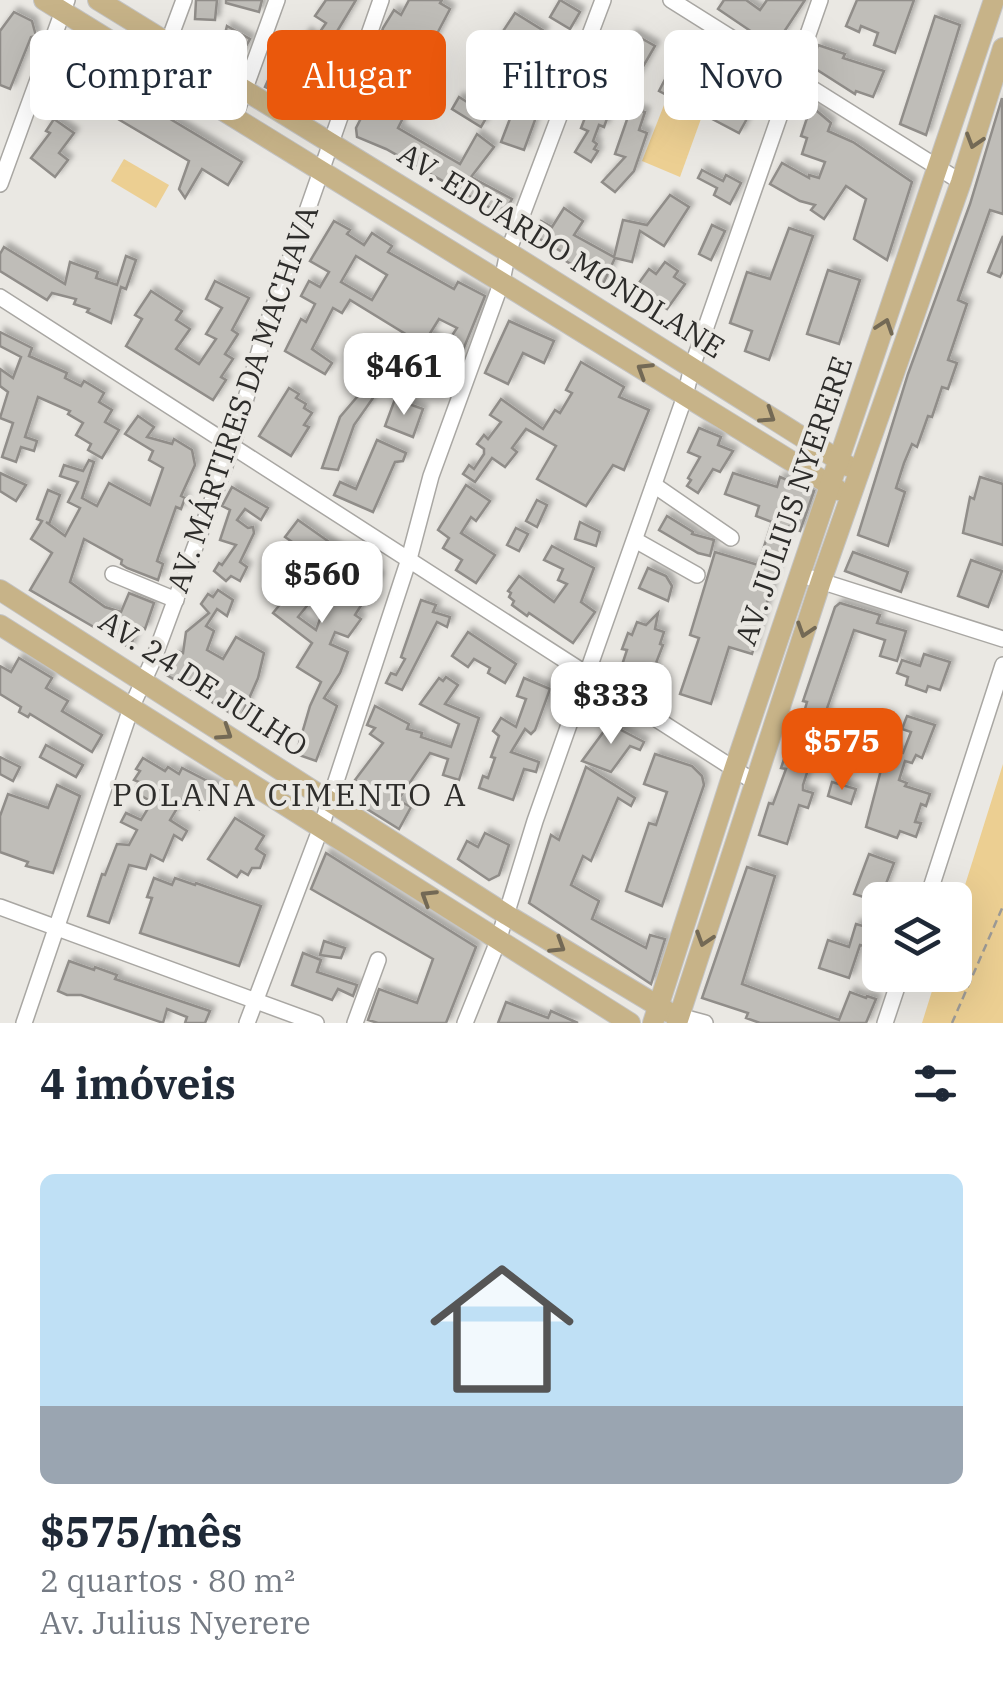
<!DOCTYPE html>
<html lang="pt">
<meta charset="utf-8">
<style>
:root{--surface:#fff;--page:#f6f6f7;--text:#1f2937;--muted:#747a83;--line:#e0e1e3;--accent:#ea580c}
body{margin:0;font-family:"IBM Plex Serif",serif;background:var(--page);color:var(--text);height:100vh;display:flex;flex-direction:column;font-size:38px;white-space:nowrap}
*{box-sizing:border-box;margin:0}
p{font-size:32px;color:var(--muted)}
.icon{flex:none;width:55px;height:55px;fill:none;stroke:currentColor;stroke-width:2;stroke-linecap:round;stroke-linejoin:round}
.map{position:relative;height:1023px;overflow:hidden}
.details{display:flex;flex-direction:column;background:var(--surface);flex:1}
.details>*{flex:none}
.banner{position:absolute;left:30px;top:30px;width:945px;height:90px;display:flex;gap:20px}
.controls{position:absolute;left:862px;top:882px;display:grid;gap:20px}
.controls a{display:grid;place-items:center;width:110px;height:110px;border-radius:15px;background:var(--surface);box-shadow:0 10px 40px #0002;font-size:50px}
.price{position:absolute;translate:-50% -85px;padding:0 22px;border-radius:20px;background:#fff;color:#222;font-size:32px;line-height:65px;filter:drop-shadow(0 2px 5px #0008)}
.price::after{content:'';position:absolute;left:50%;top:60px;width:30px;height:22px;margin-left:-15px;background:inherit;clip-path:polygon(0 0,100% 0,50% 100%)}
.price.selected{background:var(--accent);color:#fff}
ul{padding:0;list-style:none}
li{display:grid;align-content:center;gap:20px;height:530px;padding:0 40px}
li+li{border-top:2px solid var(--line)}
li span{display:grid;place-items:center;height:310px;border-radius:15px;color:#555}
li>.icon{margin-inline-start:auto}
span .icon{width:180px;height:180px;fill:#fffc;stroke-width:1}
li b{font-size:42px}
h2{display:flex;justify-content:space-between;align-items:center;height:120px;padding:0 40px;font-size:42px}
.chip{padding:0 35px;border-radius:15px;background:var(--surface);box-shadow:0 10px 40px #0002;font-size:35px;line-height:90px}
.chip.selected{background:var(--accent);color:#fff}
.map>svg:first-child{display:block}
.green{fill:#eccf92}
.building{fill:#bfbdb8;stroke:#908d89;stroke-width:2.5;fill-rule:evenodd;filter:url(#shadow)}
.lines{fill:none;stroke-linecap:round;stroke-linejoin:round}
.minor-casing{stroke:#a9a7a3;stroke-width:18}
.major-casing{stroke:#c4c4c4;stroke-width:22}
.path{stroke:#9d9b97;stroke-width:2.5;stroke-dasharray:8 5;stroke-linecap:butt}
.minor{stroke:#fff;stroke-width:15}
.major{stroke:#c7b388;stroke-width:20}
.oneway{stroke:#736955}
.labels{text-anchor:middle;stroke-width:8;stroke-linejoin:round;paint-order:stroke}
.street-label{font-size:30px;fill:#2e2d2b;stroke:#eae8e3}
.neighbourhood-label{font-size:32px;letter-spacing:2.5px;fill:#2e2d2b;stroke:#eae8e3}
</style>
<div class="map">
<svg width="1003" height="1023" viewBox="0 0 1003 1023">
<defs>
<filter id="shadow"><feDropShadow dx="4.5" dy="-4.5" stdDeviation="2.5" flood-color="#0004"/></filter>
</defs>
<rect width="100%" height="100%" fill="#eae8e3"/>
<g class="green">
<polygon points="666,100 702,116 680,177 642,161"/>
<polygon points="124,159 169,185 156,208 111,181"/>
<polygon points="1003,764 1003,1023 922,1023 937,975 955,975 955,917"/>
</g>
<g class="building">
<polygon points="196,0 217,0 215,20 195,19"/>
<polygon points="226,0 262,0 259,12 226,3"/>
<polygon points="326,0 356,0 330,43 339,50 330,63 301,40 307,32 315,39 326,23 315,16"/>
<polygon points="409,0 442,0 440,3 450,9 419,68 437,80 432,87 427,83 423,89 403,77 389,109 405,114 398,128 460,164 477,134 494,147 471,177 512,199 503,215 386,149 357,137 356,128 396,50 379,40 383,28 394,10 401,15"/>
<polygon points="560,0 580,12 570,29 550,17"/>
<polygon points="724,0 746,0 760,10 767,0 805,0 774,47 718,9"/>
<polygon points="857,0 914,0 895,53 874,45 878,33 861,26 859,32 846,26"/>
<polygon points="14,12 32,21 36,36 31,37 10,89 0,85 0,31"/>
<polygon points="515,13 544,31 533,49 510,34 497,61 481,54 489,39 496,42"/>
<polygon points="935,16 960,25 926,135 900,124"/>
<polygon points="227,26 250,39 241,55 222,45"/>
<polygon points="632,33 655,46 637,77 617,65"/>
<polygon points="818,45 845,54 843,58 884,71 873,97 856,91 855,94 811,66"/>
<polygon points="690,49 709,60 707,64 748,89 751,83 768,93 758,109 754,106 739,133 659,91 672,66 678,69"/>
<polygon points="279,56 340,82 327,116 265,87"/>
<polygon points="533,59 563,74 555,94 546,90 524,150 501,142"/>
<polygon points="100,77 242,162 228,185 202,169 185,198 179,189 189,161 86,100"/>
<polygon points="598,84 617,91 604,127 599,125 593,141 597,144 594,149 598,151 591,162 575,152 588,131 581,128"/>
<polygon points="459,97 488,115 481,127 452,109"/>
<polygon points="1002,98 1003,214 990,210 958,300 967,304 948,360 957,363 948,389 942,387 932,417 928,416 917,447 912,444 904,463 896,488 905,492 888,546 858,535 908,374 970,204"/>
<polygon points="811,106 831,123 828,131 853,142 912,182 887,260 854,239 866,199 846,186 824,219 811,210 815,205 800,201 770,184 782,163 809,178 809,175 819,178 825,162 802,154 807,138 801,136"/>
<polygon points="631,108 645,112 639,130 647,133 634,171 615,192 602,182 625,157 615,154"/>
<polygon points="54,119 74,133 59,153 68,160 55,177 31,158 50,133 46,131"/>
<polygon points="702,170 723,181 726,175 741,183 730,204 714,195 717,188 698,178"/>
<polygon points="670,195 689,207 664,246 640,231 632,262 615,258 603,284 566,261 569,256 533,235 541,221 552,227 564,208 583,221 574,235 614,257 623,220 647,225"/>
<path d="M334,221L350,230L347,234L364,245L372,233L392,246L388,252L454,289L458,282L485,296L463,350L438,383L412,365L425,346L350,300L342,313L333,308L312,349L332,363L325,374L285,351L301,319L306,322L315,304L301,296L309,281L320,287L329,272L310,261ZM356,256L387,275L372,300L341,282ZM439,319L457,328L445,346L429,335Z"/>
<polygon points="712,225 725,231 711,260 699,254"/>
<polygon points="789,228 813,236 769,360 745,351 752,331 730,323 747,272 770,279"/>
<polygon points="1003,236 1003,271 1000,277 988,272"/>
<polygon points="4,247 65,284 70,262 98,272 96,278 117,285 126,256 136,260 126,289 121,287 111,323 87,312 89,309 74,304 76,299 52,293 47,300 0,271 0,254"/>
<polygon points="665,262 678,271 674,277 685,284 667,309 636,287 649,269 656,274"/>
<polygon points="828,270 860,280 839,344 807,334"/>
<polygon points="215,281 249,298 232,330 238,334 225,354 233,359 221,377 226,380 213,400 126,346 142,319 135,315 151,291 182,311 176,320 190,329 176,349 199,364 216,339 206,334 222,308 206,299"/>
<polygon points="509,321 554,341 544,363 523,353 508,384 485,373"/>
<polygon points="0,332 32,348 29,356 67,373 65,378 81,386 84,381 104,393 99,402 112,410 105,422 119,430 102,458 88,450 91,444 76,435 83,423 68,414 70,411 38,397 25,437 37,441 34,451 21,447 16,462 2,457 13,423 0,418 8,392 0,386 0,369 13,378 21,357 0,346"/>
<polygon points="372,345 386,356 378,368 363,358"/>
<polygon points="581,362 624,387 619,397 649,410 624,470 613,465 586,506 537,479 556,446 526,429 512,448 517,452 505,467 492,458 475,482 463,474 469,465 474,469 484,454 484,449 477,444 484,435 488,439 501,422 490,415 501,399 543,429 555,410 560,413 572,393 566,390"/>
<polygon points="289,388 299,394 296,398 306,404 304,408 312,413 304,425 309,427 291,456 259,436"/>
<polygon points="363,390 373,398 354,425 338,470 322,468 340,417"/>
<polygon points="395,399 423,409 413,437 385,426"/>
<polygon points="138,416 154,427 147,437 172,444 174,439 192,450 195,465 181,496 185,498 181,509 176,507 160,552 157,561 163,564 158,580 127,568 121,564 122,560 84,539 70,582 105,607 121,612 129,593 154,603 145,629 138,626 130,648 30,590 52,553 31,539 42,521 37,519 48,490 60,495 49,524 46,522 65,536 80,508 68,502 78,482 60,476 64,465 83,471 89,460 94,462 82,498 97,506 109,483 150,505 163,468 149,460 153,451 125,434"/>
<polygon points="699,428 721,437 718,445 733,451 720,472 713,469 698,493 687,486 691,480 688,478 700,457 688,452"/>
<polygon points="377,440 406,453 403,461 395,462 373,512 334,495 340,482 356,489"/>
<polygon points="0,473 26,485 16,501 0,491"/>
<polygon points="733,473 777,487 780,477 814,491 800,531 789,527 752,654 729,647 711,704 680,694 699,638 690,635 715,552 758,565 772,522 756,516 759,506 725,494"/>
<polygon points="980,477 1003,484 1003,545 963,533 970,497 974,499"/>
<polygon points="466,485 490,501 476,521 471,517 461,533 495,555 476,583 456,570 462,560 443,548 449,538 438,530"/>
<polygon points="232,487 268,508 261,520 245,509 237,520 248,528 253,527 254,533 240,562 247,567 240,581 231,576 226,581 214,571 219,563 222,565 236,545 220,540 230,510 222,506"/>
<polygon points="537,500 547,505 537,527 526,521"/>
<polygon points="667,516 693,532 692,534 714,540 710,556 698,553 659,530"/>
<polygon points="298,520 379,577 355,615 361,619 348,637 335,632 330,644 348,652 340,673 324,698 337,706 316,761 296,754 310,706 321,682 297,667 312,643 273,613 295,586 274,569 282,559 322,587 298,617 316,630 330,592 347,604 358,589 337,573 341,562 334,571 285,537"/>
<polygon points="580,522 600,532 596,546 575,539"/>
<polygon points="516,528 528,534 519,551 507,545"/>
<polygon points="552,546 594,568 581,602 595,612 573,643 529,613 527,616 512,605 514,601 509,597 511,593 508,591 519,576 554,602 567,584 558,580 563,569 544,560"/>
<polygon points="853,552 908,572 901,592 845,571"/>
<polygon points="971,560 1002,571 988,607 958,596"/>
<polygon points="648,568 666,576 672,586 668,601 639,588"/>
<polygon points="218,590 233,600 227,616 217,609 206,626 214,631 207,650 223,659 236,637 264,653 258,678 240,719 165,674 178,651 183,653 186,632 209,613 201,604 208,594 213,597"/>
<polygon points="421,600 436,605 433,612 450,617 447,627 437,622 402,690 386,683 391,673 396,675 405,659 401,657"/>
<polygon points="840,603 880,615 877,623 906,631 897,661 880,656 885,640 854,630 824,717 828,718 822,737 819,736 803,785 803,790 813,793 808,808 799,805 787,844 759,835 769,803 773,804 786,769 781,768 792,735 797,736 807,702 803,701 835,607"/>
<polygon points="658,613 655,629 664,632 660,644 663,645 649,681 620,671 627,650 622,649 628,633 632,635 637,622 646,625"/>
<polygon points="468,632 516,664 505,683 488,673 490,668 474,659 468,667 452,656"/>
<polygon points="924,654 950,662 940,690 928,686 926,692 906,685 908,677 897,673 902,660 920,666"/>
<polygon points="19,658 52,678 46,688 68,701 62,711 102,735 92,752 30,714 28,717 19,712 21,707 0,694 0,666 11,672"/>
<polygon points="446,677 458,685 445,704 479,718 459,780 443,775 448,759 430,753 398,800 411,807 399,829 359,804 367,789 355,780 383,743 370,734 375,728 367,725 375,706 409,724 407,729 422,733 421,737 451,747 459,724 420,704 439,678 443,681"/>
<polygon points="524,678 550,689 535,730 531,734 525,729 511,752 539,762 536,772 524,769 513,800 479,788 483,776 488,778 495,758 491,757 499,736 493,731 501,718 516,727 526,699 517,696"/>
<polygon points="907,716 935,725 922,758 916,755 912,763 905,761 899,780 907,783 905,786 930,794 926,806 921,804 915,822 921,823 916,837 900,831 897,838 866,827 887,747 903,753 911,732 902,729"/>
<polygon points="613,719 623,725 621,730 644,742 640,750 630,746 611,772 582,761"/>
<polygon points="46,745 83,765 76,777 40,757"/>
<polygon points="655,754 692,766 702,776 704,785 662,906 626,891 649,823 656,825 667,792 644,784"/>
<polygon points="0,757 20,767 13,781 0,774"/>
<polygon points="143,758 165,771 168,767 179,774 182,768 219,787 209,805 202,802 199,809 182,800 170,820 187,831 182,840 174,835 163,861 151,855 146,869 129,865 109,923 88,916 102,874 105,875 117,844 129,845 137,830 121,822 126,813 141,820 152,802 133,791 139,782 134,780 140,771 136,769"/>
<polygon points="586,767 635,798 631,806 618,798 591,861 583,856 571,885 599,901 592,919 646,948 650,935 665,939 651,984 529,903 551,835 559,840"/>
<polygon points="832,782 856,789 851,804 828,796"/>
<polygon points="57,785 80,796 53,873 26,866 28,862 0,852 0,816 8,794 48,808"/>
<polygon points="235,818 264,836 256,849 265,855 260,868 252,868 248,875 241,871 237,877 208,859"/>
<polygon points="485,833 509,845 499,875 489,880 458,859 467,841 478,847"/>
<polygon points="326,853 476,947 446,1023 378,1023 368,1020 379,989 417,1003 433,959 311,889"/>
<polygon points="869,854 894,863 879,902 854,894"/>
<polygon points="747,867 775,876 742,984 839,1020 850,992 866,998 867,996 876,999 866,1023 760,1023 746,1018 748,1013 702,998"/>
<polygon points="154,878 172,885 175,878 195,885 196,883 261,906 239,966 140,933 152,898 147,897"/>
<polygon points="856,924 877,930 872,948 860,945 849,978 819,968 828,940 849,947"/>
<polygon points="324,941 345,948 341,958 320,955"/>
<polygon points="303,953 321,960 317,972 357,985 353,996 338,989 332,1000 292,985"/>
<polygon points="69,961 94,970 95,967 117,975 115,979 210,1011 205,1023 185,1023 187,1017 167,1009 163,1023 81,995 67,995 58,991"/>
<polygon points="506,1002 548,1018 551,1011 578,1023 498,1023"/>
</g>
<g class="lines">
<g class="minor-casing">
<g id="minor">
<polyline points="671,0 961,182"/>
<polyline points="168,43 184,0"/>
<polyline points="235,116 277,0"/>
<polyline points="0,184 67,0"/>
<polyline points="0,297 756,783"/>
<polyline points="654,485 731,538"/>
<polyline points="635,540 697,575"/>
<polyline points="113,574 176,600"/>
<polyline points="811,578 1003,639"/>
<polyline points="927,900 1003,665"/>
<polyline points="0,907 316,1023"/>
<polyline points="679,1016 705,1023"/>
<polyline points="24,1023 131,708 154,658 233,444 265,331 381,0"/>
<polyline points="247,1023 320,830 409,559 431,476 502,281 508,252 603,0"/>
<polyline points="355,1023 378,960"/>
<polyline points="465,1023 498,941 535,821 685,396 692,367 820,0"/>
<polyline points="885,1023 901,975"/>
</g>
</g>
<g class="major-casing">
<g id="major">
<polyline points="44,0 838,490"/>
<polyline points="98,0 508,252 848,466"/>
<polyline points="0,590 507,915 668,1012"/>
<polyline points="0,625 630,1023"/>
<polyline points="653,1023 734,770 994,0"/>
<polyline points="677,1023 821,581 961,182 1003,48"/>
</g>
</g>
<polyline class="path" points="952,1023 1003,906"/>
<use href="#minor" class="minor"/>
<use href="#major" class="major"/>
</g>
<defs><path id="oneway-chevron" d="M-2-3.5L2.5 0L-2 3.5" fill="none" stroke-width="1.6" stroke-linecap="round" stroke-linejoin="round" transform="scale(2.5)"/></defs>
<g class="oneway">
<use href="#oneway-chevron" transform="translate(974 141) rotate(107)"/>
<use href="#oneway-chevron" transform="translate(885 326) rotate(-71)"/>
<use href="#oneway-chevron" transform="translate(644 370) rotate(-148)"/>
<use href="#oneway-chevron" transform="translate(768 416) rotate(33)"/>
<use href="#oneway-chevron" transform="translate(805 630) rotate(108)"/>
<use href="#oneway-chevron" transform="translate(225 733) rotate(33)"/>
<use href="#oneway-chevron" transform="translate(428 897) rotate(-148)"/>
<use href="#oneway-chevron" transform="translate(704 939) rotate(108)"/>
<use href="#oneway-chevron" transform="translate(558 946) rotate(32)"/>
</g>
<g class="labels">
<g class="street-label">
<text transform="translate(561 251) rotate(32)" y="10">AV. EDUARDO MONDLANE</text>
<text transform="translate(243 399) rotate(-71)" y="10">AV. MÁRTIRES DA MACHAVA</text>
<text transform="translate(794 501) rotate(-71)" y="10">AV. JULIUS NYERERE</text>
<text transform="translate(203 684) rotate(33)" y="10">AV. 24 DE JULHO</text>
</g>
<g class="neighbourhood-label">
<text x="290" y="806">POLANA CIMENTO A</text>
</g>
</g>
</svg>
<div class="controls">
<a><svg class="icon" aria-label="layers" viewBox="0 0 24 24"><path d="M12 4l9 5-9 5-9-5zM3 14l9 5 9-5"/></svg></a>
</div>
<b class="price" style="left:404px;top:418px">$461</b>
<b class="price" style="left:322px;top:626px">$560</b>
<b class="price" style="left:611px;top:747px">$333</b>
<b class="price selected" style="left:842px;top:793px">$575</b>
<div class="banner">
<a class="chip">Comprar</a>
<a class="chip selected">Alugar</a>
<a class="chip">Filtros</a>
<a class="chip">Novo</a>
</div>
</div>
<section class="details">
<h2>4 imóveis<svg class="icon" aria-label="filters" viewBox="0 0 24 24"><path d="M4 7h16M4 17h16"/><circle cx="9" cy="7" r="2"/><circle cx="15" cy="17" r="2"/></svg></h2>
<ul>
<li><span style="background:linear-gradient(#bfe0f5 75%,#9aa5b1 0)"><svg class="icon" aria-label="home" viewBox="0 0 24 24"><path d="M3 11l9-7 9 7M6 9v11h12V9"/></svg></span><div><b>$575/mês</b><p>2 quartos · 80 m²</p><p>Av. Julius Nyerere</p></div></li>
</ul>
</section>
